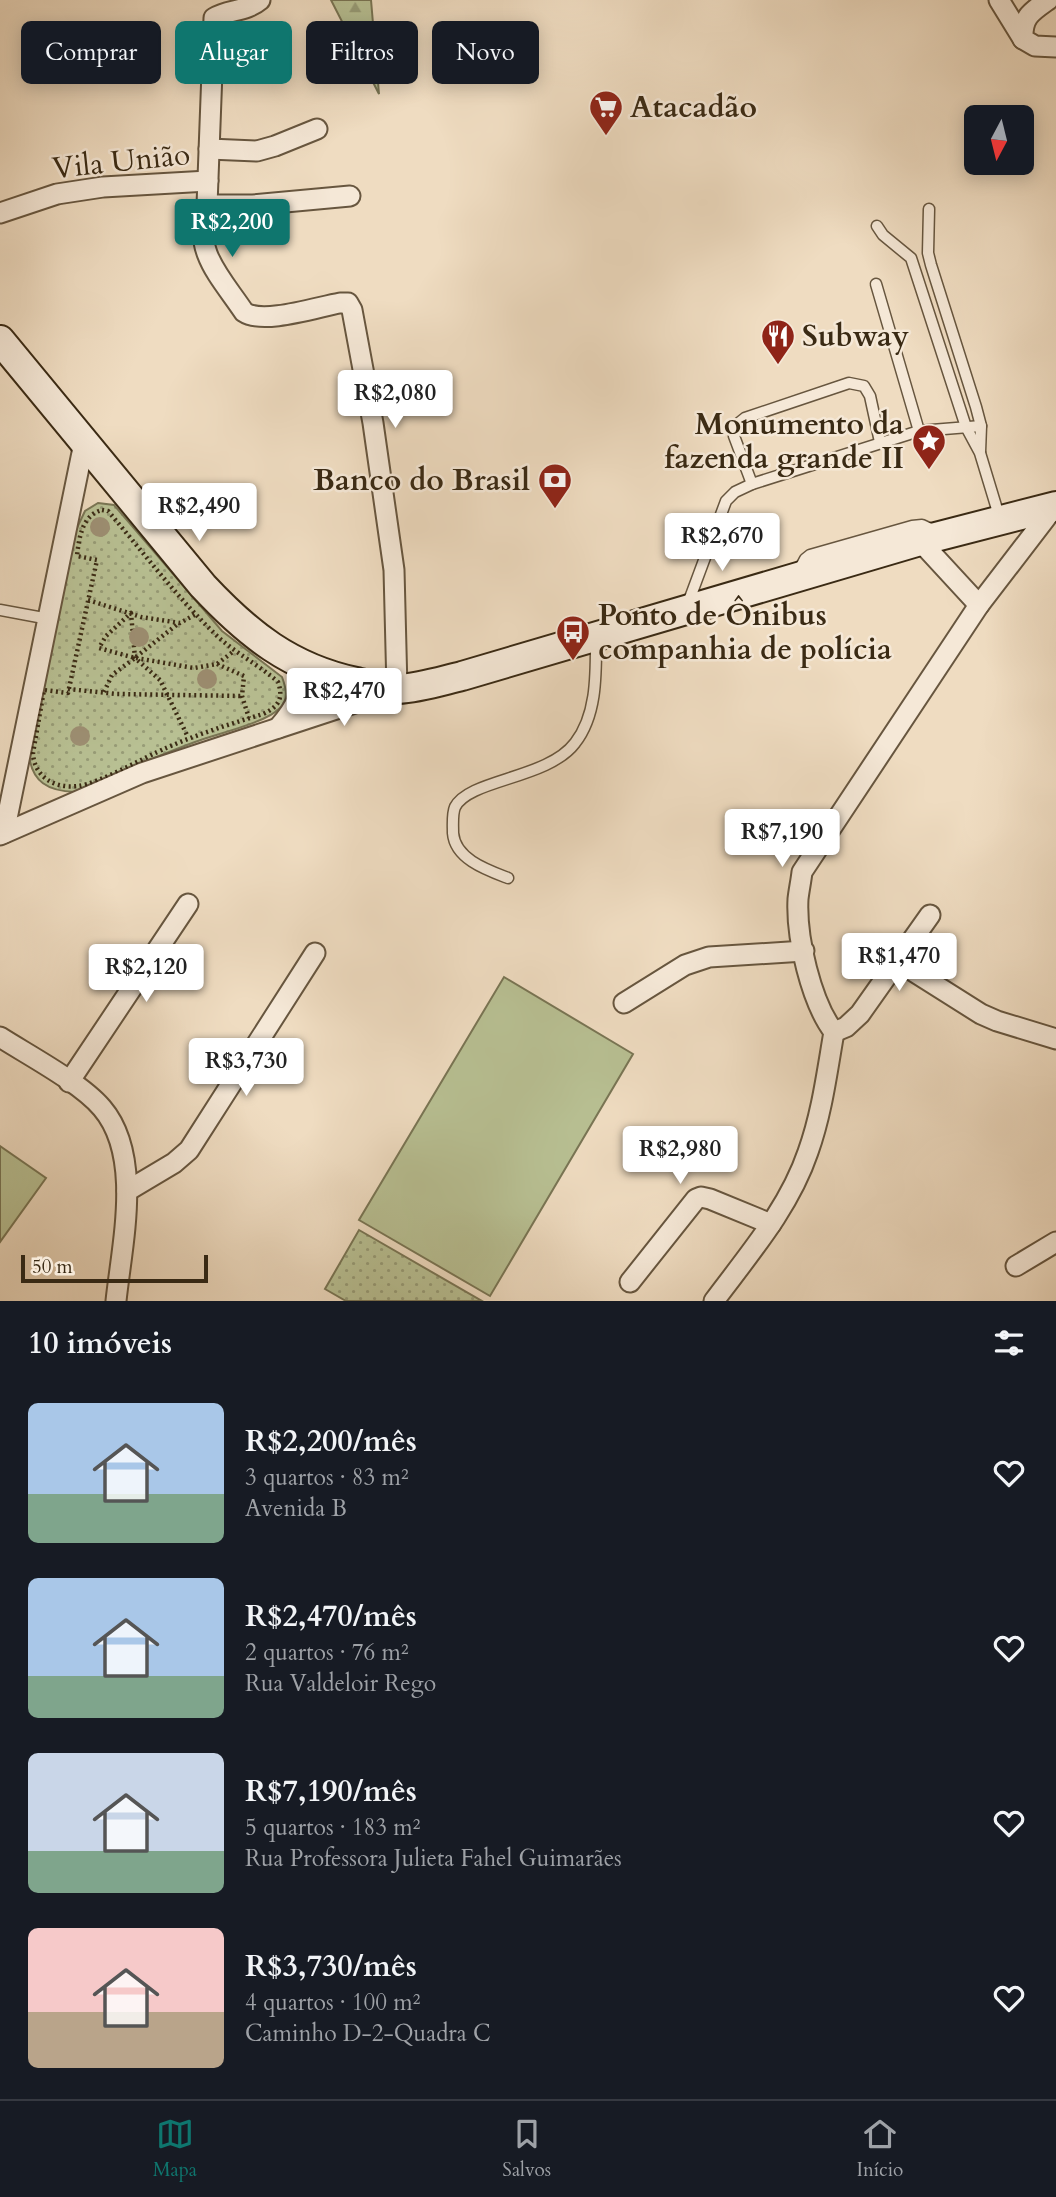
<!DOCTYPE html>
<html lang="pt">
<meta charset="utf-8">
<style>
:root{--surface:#171b24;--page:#20242c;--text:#f1f3f6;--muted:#9ea1a6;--line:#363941;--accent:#0f766e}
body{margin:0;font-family:Cardo,serif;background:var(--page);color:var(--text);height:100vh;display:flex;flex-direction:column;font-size:26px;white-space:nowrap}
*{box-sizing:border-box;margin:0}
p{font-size:23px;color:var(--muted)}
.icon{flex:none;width:38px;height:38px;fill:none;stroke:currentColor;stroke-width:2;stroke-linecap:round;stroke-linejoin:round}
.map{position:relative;height:1301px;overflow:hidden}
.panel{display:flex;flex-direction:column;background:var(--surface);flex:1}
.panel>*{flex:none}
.top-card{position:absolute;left:21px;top:21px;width:700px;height:63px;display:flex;gap:14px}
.needle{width:46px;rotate:187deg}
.controls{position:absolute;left:964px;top:105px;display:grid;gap:14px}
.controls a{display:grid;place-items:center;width:70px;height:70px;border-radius:10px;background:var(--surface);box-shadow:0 4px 18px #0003;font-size:35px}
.scale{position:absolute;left:21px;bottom:18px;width:187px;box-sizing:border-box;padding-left:7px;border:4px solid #3a2a14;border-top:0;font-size:19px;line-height:24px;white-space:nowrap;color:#3a2a14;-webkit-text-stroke:5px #f5e8d7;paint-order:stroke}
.price{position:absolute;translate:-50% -60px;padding:0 16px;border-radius:7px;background:#fff;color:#222;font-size:23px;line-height:46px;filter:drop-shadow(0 2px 4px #0008)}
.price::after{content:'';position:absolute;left:50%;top:42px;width:21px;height:16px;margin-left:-10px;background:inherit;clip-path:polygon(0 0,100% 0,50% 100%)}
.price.current{background:var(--accent);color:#fff}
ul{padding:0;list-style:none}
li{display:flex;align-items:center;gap:21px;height:175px;padding:0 28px}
li span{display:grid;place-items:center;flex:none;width:196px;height:140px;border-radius:10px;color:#555}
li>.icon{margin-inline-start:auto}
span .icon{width:84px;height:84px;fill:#fffc;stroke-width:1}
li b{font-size:30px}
h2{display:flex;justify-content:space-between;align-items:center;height:84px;padding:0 28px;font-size:30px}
.tag{padding:0 24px;border-radius:10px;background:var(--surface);box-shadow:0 4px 18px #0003;font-size:24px;line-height:63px}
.tag.current{background:var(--accent);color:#fff}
.tabs{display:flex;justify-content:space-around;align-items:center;height:98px;border-top:2px solid var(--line);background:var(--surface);font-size:19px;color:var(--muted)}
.tabs a{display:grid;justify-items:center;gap:4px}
.tabs .current{color:var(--accent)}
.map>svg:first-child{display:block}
.green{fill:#b8c093;stroke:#797554;stroke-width:2}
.forest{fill:url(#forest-firs);stroke:#797554;stroke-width:2}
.park{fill:url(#park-dots);stroke:#797554;stroke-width:2}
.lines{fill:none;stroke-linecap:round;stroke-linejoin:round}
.lane-casing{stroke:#67563f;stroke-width:13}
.street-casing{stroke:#67563f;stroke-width:23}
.secondary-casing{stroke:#3a2a14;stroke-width:32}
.path{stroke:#3a2a14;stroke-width:4.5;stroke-dasharray:2 3.5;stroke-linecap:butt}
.lane{stroke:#f5e8d7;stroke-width:10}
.street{stroke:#f5e8d7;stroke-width:19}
.secondary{stroke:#f5e8d7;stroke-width:28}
.tree{fill:#9d8f73}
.labels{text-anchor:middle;stroke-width:5;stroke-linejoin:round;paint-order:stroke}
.poi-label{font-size:30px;font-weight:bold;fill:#3a2a14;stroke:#f5e8d7;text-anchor:start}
.street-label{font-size:30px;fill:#3a2a14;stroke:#f5e8d7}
</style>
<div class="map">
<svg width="1056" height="1301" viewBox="0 0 1056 1301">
<defs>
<pattern id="forest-firs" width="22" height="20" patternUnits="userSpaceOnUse" patternTransform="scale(1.75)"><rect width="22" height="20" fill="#b8c093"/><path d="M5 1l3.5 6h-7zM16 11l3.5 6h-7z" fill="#979c77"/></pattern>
<pattern id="park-dots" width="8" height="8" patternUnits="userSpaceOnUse" patternTransform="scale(1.75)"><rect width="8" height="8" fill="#b8c093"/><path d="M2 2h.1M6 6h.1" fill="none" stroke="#979c77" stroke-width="1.8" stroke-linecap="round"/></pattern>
</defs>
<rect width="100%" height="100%" fill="#efdcc1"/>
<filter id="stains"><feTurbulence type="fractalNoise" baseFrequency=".00286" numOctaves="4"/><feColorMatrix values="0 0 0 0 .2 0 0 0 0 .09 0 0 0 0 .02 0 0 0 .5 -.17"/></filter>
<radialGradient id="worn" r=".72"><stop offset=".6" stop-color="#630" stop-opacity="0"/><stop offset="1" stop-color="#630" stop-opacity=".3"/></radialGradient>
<g class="green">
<polygon points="504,977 633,1054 490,1296 359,1220"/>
<polygon points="0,1146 46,1178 0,1242"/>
</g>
<polygon class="forest" points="331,0 371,0 379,94"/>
<g class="park">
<path d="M98,503L114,505L222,631L282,677C286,688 289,699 280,708C266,723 216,734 195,742C154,757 115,775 75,792C48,791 32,782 29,755L75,532L85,511Z"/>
<polygon points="359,1230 482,1301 346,1301 325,1289"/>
</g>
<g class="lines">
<g class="lane-casing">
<g id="lane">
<polyline points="929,209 928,253 931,265 976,407 981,426 980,452"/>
<polyline points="877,226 883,235 911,258 966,427 980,453 1000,519"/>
<polyline points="876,284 919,431"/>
<polyline points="752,484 734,436 735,426 745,418 849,383 864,386 870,396 880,442"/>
<polyline points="798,572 805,559 810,555 912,526 922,525 933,530"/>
<polyline points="687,606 726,501 735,492 752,484 919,431 981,426"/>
<polyline points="0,610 49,619"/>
<path d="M508,878C487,870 455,859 453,833C453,825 452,814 455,807C469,779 548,779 575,743C597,715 596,674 596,640"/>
</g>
</g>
<g class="street-casing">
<g id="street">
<path d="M260,0C246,12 229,9 214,18L207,205H253L350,196"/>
<polyline points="999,0 1023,39"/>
<path d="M1048,0C1031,12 1022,17 1023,39L1035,46L1056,47"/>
<polyline points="209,149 257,151 275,146 317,129"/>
<polyline points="0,213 57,194 103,187 208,181"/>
<polyline points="920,541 979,605"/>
<path d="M278,728C298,705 303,694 298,663"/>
<polyline points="4,833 84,443"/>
<path d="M0,835L142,773L397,689L394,570L373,423L352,310L348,303H340C317,307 263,325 244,312C220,276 192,251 207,205"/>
<polyline points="897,961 981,1014 997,1021 1056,1039"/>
<polyline points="624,1003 685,965 709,957 804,951"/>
<polyline points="834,1032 846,1027 860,1014 930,915"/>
<path d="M0,1037C28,1055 81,1083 102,1108C143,1156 122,1243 116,1301"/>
<polyline points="69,1082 188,904"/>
<polyline points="127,1191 174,1163 189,1150 315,953"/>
<polyline points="1016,1266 1056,1242"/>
<polyline points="630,1282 696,1199 701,1197 710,1199 771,1224"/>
<path d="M714,1301C749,1254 789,1208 808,1152C822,1113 827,1072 834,1032C811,1002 796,937 798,899C799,890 801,881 802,872L979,605L1055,506"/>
</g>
</g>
<g class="secondary-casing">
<path id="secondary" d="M0,340L203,586C248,634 290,668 356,682C369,685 385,689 398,689C419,688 441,681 462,676L920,541L1056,506"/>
</g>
<g class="path">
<path d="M102,510L108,511C143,552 176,596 214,633C233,652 258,664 278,682C284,699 278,707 263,714C230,724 198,734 166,748C145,757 98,784 78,786C55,789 34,777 33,753L44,690L68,693L97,560L77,556C79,538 82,515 102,510Z"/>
<polyline points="88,600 141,617 180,623 196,614"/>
<polyline points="136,657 179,623"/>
<polyline points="136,658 194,668 217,664 234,651"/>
<polyline points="217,664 244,676 242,696 249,718"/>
<polyline points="68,689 117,694 242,696"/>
<polyline points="104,692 112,675 135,658 99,648 106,636 131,613 135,658 160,680 187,735"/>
</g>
<use href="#lane" class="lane"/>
<use href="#street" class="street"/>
<use href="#secondary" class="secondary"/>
</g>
<g class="tree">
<circle cx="100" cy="527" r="10"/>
<circle cx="139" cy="637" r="10"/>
<circle cx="207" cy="679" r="10"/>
<circle cx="80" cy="736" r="10"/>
</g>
<defs>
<g id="supermarket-pin" transform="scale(1.75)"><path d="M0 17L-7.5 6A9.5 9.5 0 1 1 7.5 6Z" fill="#8f2418" stroke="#f5e8d7"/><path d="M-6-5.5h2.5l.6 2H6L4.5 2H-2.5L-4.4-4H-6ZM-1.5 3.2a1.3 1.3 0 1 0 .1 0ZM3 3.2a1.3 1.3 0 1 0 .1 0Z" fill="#fff"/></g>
<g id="restaurant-pin" transform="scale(1.75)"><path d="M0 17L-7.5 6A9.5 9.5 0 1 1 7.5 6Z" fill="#8f2418" stroke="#f5e8d7"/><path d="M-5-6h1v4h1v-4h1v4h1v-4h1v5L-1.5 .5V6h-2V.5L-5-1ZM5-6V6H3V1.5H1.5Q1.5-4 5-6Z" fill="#fff"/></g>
<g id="sight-pin" transform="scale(1.75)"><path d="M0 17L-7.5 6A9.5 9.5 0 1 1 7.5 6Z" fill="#8f2418" stroke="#f5e8d7"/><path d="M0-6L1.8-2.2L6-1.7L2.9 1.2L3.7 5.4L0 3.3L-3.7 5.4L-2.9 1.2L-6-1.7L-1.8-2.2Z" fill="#fff"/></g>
<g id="bank-pin" transform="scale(1.75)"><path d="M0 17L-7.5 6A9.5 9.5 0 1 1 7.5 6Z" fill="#8f2418" stroke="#f5e8d7"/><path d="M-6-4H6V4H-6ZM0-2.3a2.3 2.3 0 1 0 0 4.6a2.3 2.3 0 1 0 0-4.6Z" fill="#fff"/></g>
<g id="bus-pin" transform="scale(1.75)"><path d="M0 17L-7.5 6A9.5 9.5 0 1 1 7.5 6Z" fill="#8f2418" stroke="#f5e8d7"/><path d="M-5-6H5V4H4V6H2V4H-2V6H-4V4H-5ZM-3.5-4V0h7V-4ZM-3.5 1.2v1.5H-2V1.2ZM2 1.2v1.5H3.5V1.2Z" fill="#fff"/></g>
</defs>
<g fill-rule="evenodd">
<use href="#supermarket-pin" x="606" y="107"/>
<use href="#restaurant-pin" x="778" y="336"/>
<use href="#sight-pin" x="929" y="441"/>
<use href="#bank-pin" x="555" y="480"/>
<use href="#bus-pin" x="573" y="632"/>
</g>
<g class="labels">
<g class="poi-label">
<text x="630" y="117">Atacadão</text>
<text x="802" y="346">Subway</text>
<text x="904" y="434" text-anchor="end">Monumento da<tspan x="904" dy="34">fazenda grande II</tspan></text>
<text x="530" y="490" text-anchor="end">Banco do Brasil</text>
<text x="598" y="625">Ponto de Ônibus<tspan x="598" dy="34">companhia de polícia</tspan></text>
</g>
<g class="street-label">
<text transform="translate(121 161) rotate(-6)" y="10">Vila União</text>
</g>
</g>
<rect width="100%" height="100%" filter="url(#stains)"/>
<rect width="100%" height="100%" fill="url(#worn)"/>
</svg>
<div class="controls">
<a><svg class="needle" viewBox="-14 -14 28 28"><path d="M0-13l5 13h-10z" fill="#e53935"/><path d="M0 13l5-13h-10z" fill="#9ea1a6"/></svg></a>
</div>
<div class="scale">50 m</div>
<b class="price current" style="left:232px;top:259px">R$2,200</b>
<b class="price" style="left:395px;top:430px">R$2,080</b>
<b class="price" style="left:199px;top:543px">R$2,490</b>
<b class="price" style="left:722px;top:573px">R$2,670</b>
<b class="price" style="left:344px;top:728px">R$2,470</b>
<b class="price" style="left:782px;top:869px">R$7,190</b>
<b class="price" style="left:899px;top:993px">R$1,470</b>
<b class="price" style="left:146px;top:1004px">R$2,120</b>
<b class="price" style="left:246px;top:1098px">R$3,730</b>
<b class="price" style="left:680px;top:1186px">R$2,980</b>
<div class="top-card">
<a class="tag">Comprar</a>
<a class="tag current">Alugar</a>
<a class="tag">Filtros</a>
<a class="tag">Novo</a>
</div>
</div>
<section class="panel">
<h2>10 imóveis<svg class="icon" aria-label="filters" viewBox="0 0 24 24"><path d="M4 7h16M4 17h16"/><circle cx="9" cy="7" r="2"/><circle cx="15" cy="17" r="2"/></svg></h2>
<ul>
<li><span style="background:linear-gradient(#a9c7e8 65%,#7fa58c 0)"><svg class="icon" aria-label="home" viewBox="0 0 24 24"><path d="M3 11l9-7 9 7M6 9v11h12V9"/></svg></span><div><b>R$2,200/mês</b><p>3 quartos · 83 m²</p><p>Avenida B</p></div><svg class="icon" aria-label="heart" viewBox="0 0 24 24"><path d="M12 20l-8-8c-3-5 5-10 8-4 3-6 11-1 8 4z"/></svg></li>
<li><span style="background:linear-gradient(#a9c7e8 70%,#7fa58c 0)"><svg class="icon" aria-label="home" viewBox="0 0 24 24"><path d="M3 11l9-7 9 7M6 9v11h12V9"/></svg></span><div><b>R$2,470/mês</b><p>2 quartos · 76 m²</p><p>Rua Valdeloir Rego</p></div><svg class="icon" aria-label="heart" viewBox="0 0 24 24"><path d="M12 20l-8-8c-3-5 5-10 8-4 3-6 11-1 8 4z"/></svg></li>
<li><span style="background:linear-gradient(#c9d6e8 70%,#7fa58c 0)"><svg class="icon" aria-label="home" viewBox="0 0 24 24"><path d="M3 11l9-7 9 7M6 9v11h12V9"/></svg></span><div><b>R$7,190/mês</b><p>5 quartos · 183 m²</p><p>Rua Professora Julieta Fahel Guimarães</p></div><svg class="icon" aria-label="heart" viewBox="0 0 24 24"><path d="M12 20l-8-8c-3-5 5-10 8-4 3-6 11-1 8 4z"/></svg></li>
<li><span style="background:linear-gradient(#f6c9c9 60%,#b9a48a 0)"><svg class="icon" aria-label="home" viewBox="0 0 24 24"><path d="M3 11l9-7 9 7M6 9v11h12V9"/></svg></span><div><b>R$3,730/mês</b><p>4 quartos · 100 m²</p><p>Caminho D-2-Quadra C</p></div><svg class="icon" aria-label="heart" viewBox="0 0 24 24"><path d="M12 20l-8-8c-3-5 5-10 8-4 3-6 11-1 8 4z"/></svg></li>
</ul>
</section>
<nav class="tabs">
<a class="current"><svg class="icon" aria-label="map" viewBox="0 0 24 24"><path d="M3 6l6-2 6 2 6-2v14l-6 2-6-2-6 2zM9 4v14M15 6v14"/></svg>Mapa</a>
<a><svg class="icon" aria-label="saved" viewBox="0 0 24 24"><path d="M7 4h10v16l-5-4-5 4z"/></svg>Salvos</a>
<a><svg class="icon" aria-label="home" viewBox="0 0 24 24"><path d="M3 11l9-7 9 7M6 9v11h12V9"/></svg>Início</a>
</nav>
